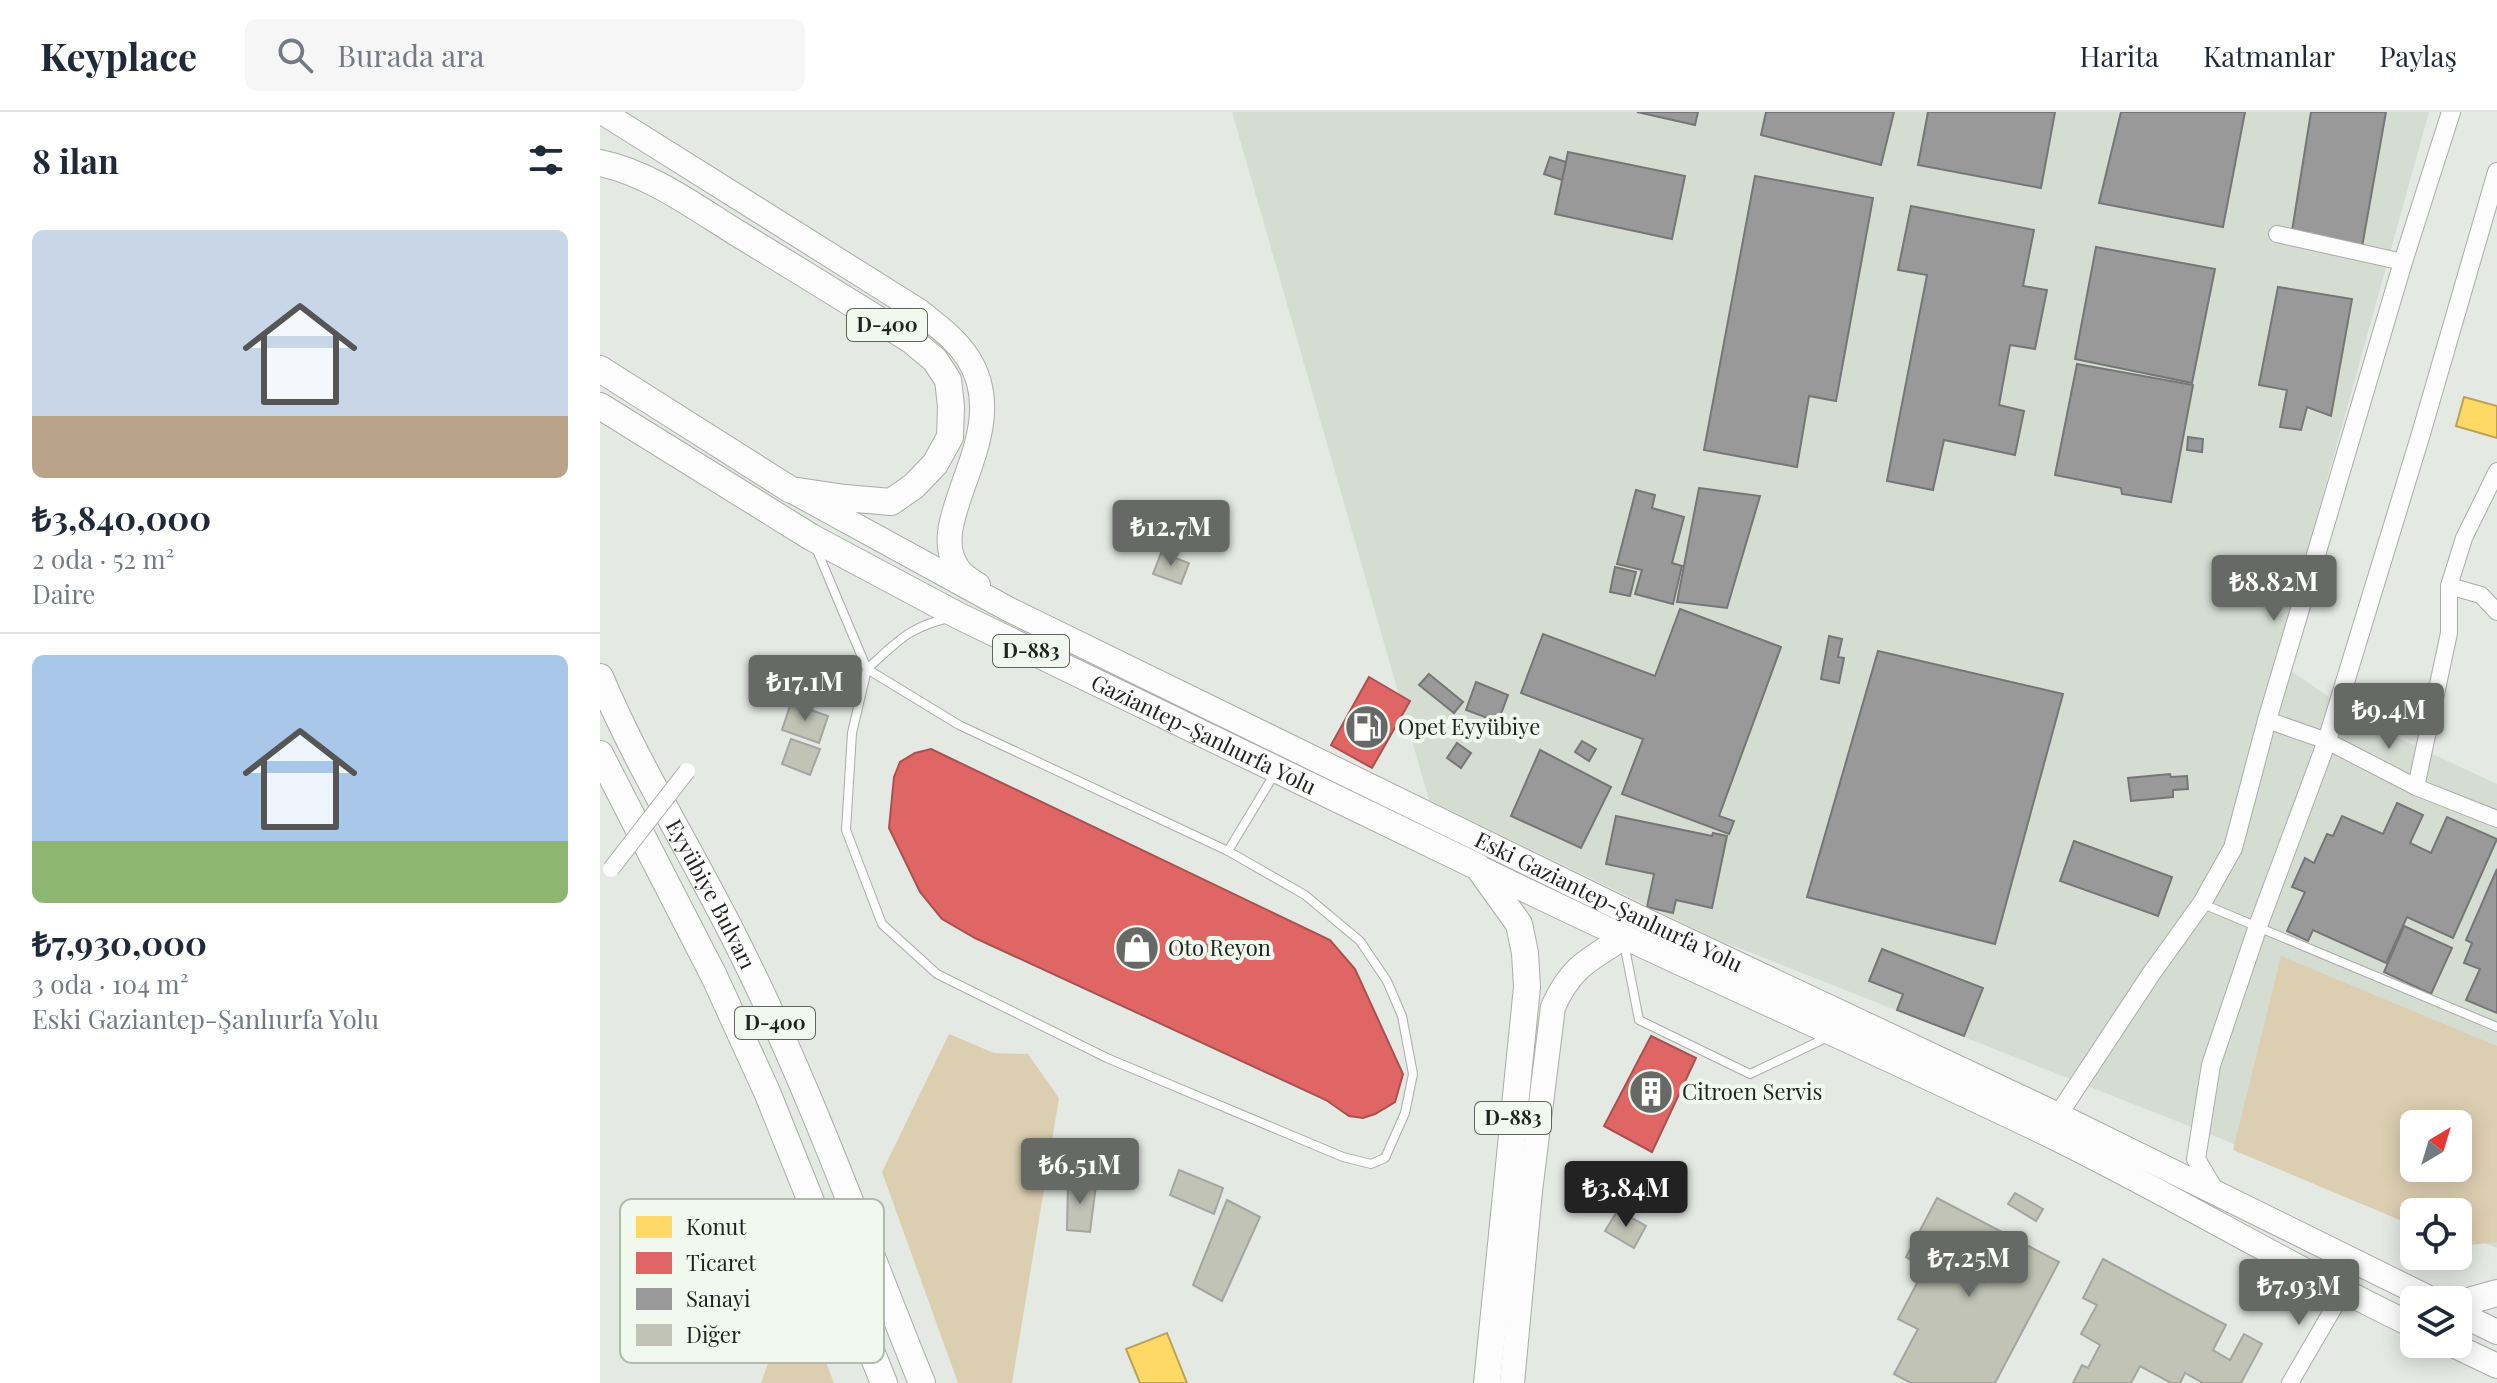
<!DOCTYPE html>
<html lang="tr">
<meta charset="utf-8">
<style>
:root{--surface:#fff;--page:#f6f6f7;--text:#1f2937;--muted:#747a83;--line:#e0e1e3;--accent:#666965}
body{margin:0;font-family:"Playfair Display",serif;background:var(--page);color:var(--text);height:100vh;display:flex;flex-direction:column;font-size:30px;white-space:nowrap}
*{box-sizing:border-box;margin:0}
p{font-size:26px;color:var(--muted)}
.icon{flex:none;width:44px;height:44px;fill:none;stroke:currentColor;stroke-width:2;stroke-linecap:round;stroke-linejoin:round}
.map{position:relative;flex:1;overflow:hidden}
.side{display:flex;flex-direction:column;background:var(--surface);width:600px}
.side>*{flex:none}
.needle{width:52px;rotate:38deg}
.buttons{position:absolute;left:1800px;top:998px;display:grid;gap:16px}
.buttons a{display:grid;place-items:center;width:72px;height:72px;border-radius:12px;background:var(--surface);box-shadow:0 4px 20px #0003;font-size:40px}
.price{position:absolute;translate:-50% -68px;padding:0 18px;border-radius:8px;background:var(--accent);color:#fff;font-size:26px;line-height:52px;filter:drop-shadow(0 2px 4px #0008)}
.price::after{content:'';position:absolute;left:50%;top:48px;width:24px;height:18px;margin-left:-12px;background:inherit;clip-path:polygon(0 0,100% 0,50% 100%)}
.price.current{background:#222;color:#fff}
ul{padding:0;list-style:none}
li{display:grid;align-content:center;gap:16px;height:424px;padding:0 32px}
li+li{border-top:2px solid var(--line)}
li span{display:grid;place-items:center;height:248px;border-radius:12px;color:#555}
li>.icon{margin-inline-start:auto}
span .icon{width:144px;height:144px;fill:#fffc;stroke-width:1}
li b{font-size:34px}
h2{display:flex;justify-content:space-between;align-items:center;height:96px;padding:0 32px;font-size:34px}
header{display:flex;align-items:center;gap:48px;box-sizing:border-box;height:112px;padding:0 40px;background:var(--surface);border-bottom:2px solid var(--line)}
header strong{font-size:38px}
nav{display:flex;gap:44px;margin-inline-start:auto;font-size:28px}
.search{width:560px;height:72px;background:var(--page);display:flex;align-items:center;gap:20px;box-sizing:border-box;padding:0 28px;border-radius:12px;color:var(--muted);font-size:30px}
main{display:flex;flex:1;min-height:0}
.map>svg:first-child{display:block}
.built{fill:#d5ddd3;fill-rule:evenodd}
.green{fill:#dcceb1;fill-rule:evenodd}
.homes{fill:#ffd966;stroke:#bca351;stroke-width:2}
.shops{fill:#e06666;stroke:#a75251;stroke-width:2}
.industry{fill:#999;stroke:#757675;stroke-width:2}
.building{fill:#c1c3b6;stroke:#a4a5a1;stroke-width:2}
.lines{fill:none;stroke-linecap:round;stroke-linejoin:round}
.service-casing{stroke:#a9aca8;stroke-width:10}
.minor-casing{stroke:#a9aca8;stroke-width:18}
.tertiary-casing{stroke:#a9aca8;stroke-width:20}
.primary-casing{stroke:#a9aca8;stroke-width:26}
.trunk-casing{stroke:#a9aca8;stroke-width:28}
.service{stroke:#fbfcfb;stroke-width:8}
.minor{stroke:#fbfcfb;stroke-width:16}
.tertiary{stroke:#fbfcfb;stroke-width:18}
.primary{stroke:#fbfcfb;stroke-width:24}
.trunk{stroke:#fbfcfb;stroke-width:26}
.minor-bridge-casing{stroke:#a9aca8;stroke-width:18;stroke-linecap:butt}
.minor-bridge{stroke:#fbfcfb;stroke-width:16}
.labels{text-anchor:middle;stroke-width:8;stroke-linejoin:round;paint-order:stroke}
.shield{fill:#f1f9ee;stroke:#5f645e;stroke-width:2}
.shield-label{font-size:20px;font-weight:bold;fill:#212420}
.poi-label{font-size:22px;fill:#212420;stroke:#f1f9ee;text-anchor:start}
.street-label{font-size:22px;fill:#212420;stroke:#f1f9ee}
.key{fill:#f1f9ee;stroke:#b3b9b0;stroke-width:2}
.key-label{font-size:22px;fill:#212420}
</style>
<header>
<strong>Keyplace</strong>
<div class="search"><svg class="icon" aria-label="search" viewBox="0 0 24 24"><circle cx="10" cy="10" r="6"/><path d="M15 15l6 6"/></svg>Burada ara</div>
<nav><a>Harita</a><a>Katmanlar</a><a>Paylaş</a></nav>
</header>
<main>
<section class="side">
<h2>8 ilan<svg class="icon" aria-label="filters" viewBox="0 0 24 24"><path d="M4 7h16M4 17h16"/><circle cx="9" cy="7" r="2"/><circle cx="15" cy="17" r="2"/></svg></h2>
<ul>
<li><span style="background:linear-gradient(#c9d6e8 75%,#b9a48a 0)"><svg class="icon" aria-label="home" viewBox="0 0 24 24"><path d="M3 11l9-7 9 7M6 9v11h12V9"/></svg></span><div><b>₺3,840,000</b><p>2 oda · 52 m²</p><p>Daire</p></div></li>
<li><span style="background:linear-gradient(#a9c7e8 75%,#8fb573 0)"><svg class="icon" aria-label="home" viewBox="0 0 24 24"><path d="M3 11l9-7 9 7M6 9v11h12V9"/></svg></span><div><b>₺7,930,000</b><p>3 oda · 104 m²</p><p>Eski Gaziantep-Şanlıurfa Yolu</p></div></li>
</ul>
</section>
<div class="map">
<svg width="1897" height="1271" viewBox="0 0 1897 1271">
<rect width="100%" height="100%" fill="#e5e9e4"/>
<path class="built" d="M632,0H1829L1677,549L1766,611L1897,672V1136L1858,1121V1100H1814V1103L1116,827L829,688ZM1814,1012H1858V1056H1814Z"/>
<g class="green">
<path d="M1681,844L1897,934V1130L1861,1134L1858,1133V1100H1814V1114L1633,1038ZM1814,1012H1858V1056H1814Z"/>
<polygon points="349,922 394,941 428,942 459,986 412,1271 358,1271 282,1060"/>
<polygon points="202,1189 234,1271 161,1271 168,1251"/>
</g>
<g class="homes">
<polygon points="1864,285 1897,294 1897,326 1856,314"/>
<polygon points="567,1221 587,1271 540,1271 526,1237"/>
</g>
<g class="shops">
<polygon points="769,565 810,589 772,656 731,633"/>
<polygon points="331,637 730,828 755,857 803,962 795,990 775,1002 763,1006 749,1004 726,988 375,826 342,807 320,780 289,716 294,665 300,650 315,641"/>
<polygon points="1051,924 1096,946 1052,1040 1004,1014"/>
</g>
<g class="industry">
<polygon points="1037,0 1098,0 1095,13"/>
<polygon points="1166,0 1294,0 1281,53 1161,23"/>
<polygon points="1328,0 1455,0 1441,76 1318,53"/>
<polygon points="1521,0 1645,0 1623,115 1499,91"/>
<polygon points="1711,0 1786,0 1762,135 1692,119"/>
<polygon points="968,40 1085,64 1072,127 955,102"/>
<polygon points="950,45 966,50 962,68 944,62"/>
<polygon points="1155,64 1273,86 1236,289 1209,284 1197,355 1104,338"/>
<polygon points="1311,94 1434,118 1423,174 1447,178 1435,237 1410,233 1399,293 1424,299 1415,343 1344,328 1333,378 1287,369 1327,163 1298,158"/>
<polygon points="1496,135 1615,157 1592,271 1475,247"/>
<polygon points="1678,175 1752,187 1731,304 1707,295 1701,318 1680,315 1687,278 1659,273"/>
<polygon points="1477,252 1593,273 1571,390 1522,382 1521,376 1455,363"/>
<polygon points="1588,325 1603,327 1602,340 1587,338"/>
<polygon points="1099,376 1160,384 1127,496 1077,490"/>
<polygon points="1036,378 1055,383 1052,396 1084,405 1072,451 1082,454 1073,492 1035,482 1042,458 1017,452"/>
<polygon points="1015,455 1036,460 1030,484 1010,480"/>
<polygon points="1080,497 1181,535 1119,704 1134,709 1129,722 1022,682 1043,627 921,581 943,522 1055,564"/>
<polygon points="1229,524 1242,527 1238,545 1244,546 1239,571 1221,567"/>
<polygon points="1278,539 1463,582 1395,832 1207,785"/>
<polygon points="829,562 863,590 854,601 819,573"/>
<polygon points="876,570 908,583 898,610 866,598"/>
<polygon points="982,629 996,637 989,649 975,640"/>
<polygon points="857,631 871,641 861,656 847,646"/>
<polygon points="940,638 1011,675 981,736 911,704"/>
<polygon points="1570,662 1571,665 1587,664 1588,677 1573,678 1573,685 1531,689 1528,666"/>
<polygon points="1797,691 1823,703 1810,731 1831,741 1847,705 1897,727 1853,826 1807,805 1786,851 1713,818 1708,829 1687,819 1705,780 1692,775 1705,746 1714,751 1727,722 1733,724 1742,704 1783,722"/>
<polygon points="1016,704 1112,724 1113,721 1127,724 1112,796 1076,788 1073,801 1047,795 1054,762 1006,752"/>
<polygon points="1474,729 1572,765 1558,804 1460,769"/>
<polygon points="1897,757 1897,901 1866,888 1880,857 1864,851 1872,831 1866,828"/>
<polygon points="1804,814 1852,836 1831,882 1784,860"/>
<polygon points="1282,837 1383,876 1364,924 1297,898 1303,882 1269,869"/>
</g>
<g class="building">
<polygon points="561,441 589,451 581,472 553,462"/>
<polygon points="191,591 228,604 219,631 182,618"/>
<polygon points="191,627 220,637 210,663 182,652"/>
<polygon points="579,1058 623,1076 614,1102 570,1083"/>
<polygon points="468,1070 496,1073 490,1120 467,1118"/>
<polygon points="1415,1081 1443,1097 1436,1109 1408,1092"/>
<polygon points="1337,1086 1459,1150 1395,1271 1311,1271 1294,1262 1318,1217 1298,1207 1325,1156 1306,1145"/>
<polygon points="627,1088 660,1105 622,1189 593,1173"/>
<polygon points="1018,1098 1046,1114 1034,1136 1005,1119"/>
<polygon points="1503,1147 1626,1213 1613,1238 1630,1248 1644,1222 1662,1232 1641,1271 1603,1271 1585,1261 1580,1271 1571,1271 1540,1254 1531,1271 1473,1271 1482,1253 1488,1256 1500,1233 1481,1222 1497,1193 1483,1186"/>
</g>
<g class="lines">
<g class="service-casing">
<g id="service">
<path d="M216,436L267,557C296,531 308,515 349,506"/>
<polygon points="267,557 359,613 628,739 705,783 760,829 787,869 802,904 813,962 805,1001 785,1046 771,1052 743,1045 507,946 337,862 282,812 246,718 252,621"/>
<polyline points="628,739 675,661"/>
<polyline points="1603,792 1897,915"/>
<polyline points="1024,831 1039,908 1150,962 1226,926"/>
</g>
</g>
<g class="minor-casing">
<g id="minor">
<polyline points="1677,122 1803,150"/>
<polyline points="1849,474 1881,483 1897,500"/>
<polyline points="1667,608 1727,629 1816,675 1897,707"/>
<polyline points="1816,675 1849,521 1849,474 1864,426 1897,359"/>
<polyline points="1690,1271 1743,1180"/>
</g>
</g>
<g class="tertiary-casing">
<g id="tertiary">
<polyline points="1458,1003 1551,862 1602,791 1633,736 1667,608 1803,150 1851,0"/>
<polyline points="1615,1079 1596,1047 1611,953 1658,814 1727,629 1820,325 1897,60"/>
</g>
</g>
<g class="primary-casing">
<g id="primary">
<path d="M2,0L319,199C337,214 355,226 368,246C417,322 320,409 359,458C363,464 372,469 378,473"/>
<path id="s1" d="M196,381L408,497L1038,805L1458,1003L1833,1188"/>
<path d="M878,755C1065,847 1256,930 1443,1020C1569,1081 1688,1154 1814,1214"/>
<polyline points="1858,1201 1897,1220"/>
<polyline points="1851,1232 1897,1254"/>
<path d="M912,1271L930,1079L953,895C971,855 987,849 1023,826"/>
</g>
</g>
<g class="trunk-casing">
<g id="trunk">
<path d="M0,51C49,61 95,95 137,121C195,156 253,192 311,228L335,248L348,268L351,294L350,325L335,352L314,374L291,390L245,386L191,378L0,257"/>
<path id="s2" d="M0,294L211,425L359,504L878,755L919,812L925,841L927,875L887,1271"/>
<path id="s3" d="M0,565C42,664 101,755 147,851C214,987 265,1131 322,1271"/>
<polyline points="0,642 114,864 167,980 284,1271"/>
<polyline points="1858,1192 1897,1181"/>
</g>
</g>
<use href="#service" class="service"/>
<use href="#minor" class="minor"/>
<use href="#tertiary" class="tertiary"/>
<use href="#primary" class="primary"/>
<use href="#trunk" class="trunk"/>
<g class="minor-bridge-casing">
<polyline id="minor-bridge" points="11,757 87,659"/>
</g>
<use href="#minor-bridge" class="minor-bridge"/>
</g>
<defs>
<g id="fuel-disc" transform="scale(2.3)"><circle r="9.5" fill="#666965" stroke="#f1f9ee"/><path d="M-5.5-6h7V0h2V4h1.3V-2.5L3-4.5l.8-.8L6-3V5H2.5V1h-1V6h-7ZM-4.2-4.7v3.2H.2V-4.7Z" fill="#fff"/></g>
<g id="shop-disc" transform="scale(2.3)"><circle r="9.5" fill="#666965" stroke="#f1f9ee"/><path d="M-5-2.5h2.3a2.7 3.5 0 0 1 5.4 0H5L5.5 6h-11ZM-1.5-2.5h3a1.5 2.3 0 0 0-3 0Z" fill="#fff"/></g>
<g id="building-disc" transform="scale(2.3)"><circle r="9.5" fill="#666965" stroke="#f1f9ee"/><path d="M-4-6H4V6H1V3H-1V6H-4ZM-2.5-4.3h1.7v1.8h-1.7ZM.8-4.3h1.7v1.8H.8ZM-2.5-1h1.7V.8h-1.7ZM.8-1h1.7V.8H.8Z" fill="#fff"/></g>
</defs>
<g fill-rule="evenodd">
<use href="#fuel-disc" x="767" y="615"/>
<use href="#shop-disc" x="537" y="836"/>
<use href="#building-disc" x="1051" y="980"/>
</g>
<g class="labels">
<g class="shield">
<rect x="247" y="197" width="80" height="32" rx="6"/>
<rect x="393" y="523" width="76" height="32" rx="6"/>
<rect x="135" y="895" width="80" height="32" rx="6"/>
<rect x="875" y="990" width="76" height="32" rx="6"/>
</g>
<g class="shield-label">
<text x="287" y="220">D-400</text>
<text x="431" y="546">D-883</text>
<text x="175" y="918">D-400</text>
<text x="913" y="1013">D-883</text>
</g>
<g class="poi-label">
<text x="798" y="623">Opet Eyyübiye</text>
<text x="568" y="844">Oto Reyon</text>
<text x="1082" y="988">Citroen Servis</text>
</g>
<g class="street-label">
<text dy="8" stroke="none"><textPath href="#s2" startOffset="688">Gaziantep-Şanlıurfa Yolu</textPath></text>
<text dy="8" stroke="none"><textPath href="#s3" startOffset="244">Eyyübiye Bulvarı</textPath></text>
<text dy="8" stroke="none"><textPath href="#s1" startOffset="910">Eski Gaziantep-Şanlıurfa Yolu</textPath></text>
</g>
</g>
<rect x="20" y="1087" width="264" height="164" rx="12" class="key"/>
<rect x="36" y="1104" width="36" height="22" fill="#ffd966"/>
<rect x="36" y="1140" width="36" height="22" fill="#e06666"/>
<rect x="36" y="1176" width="36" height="22" fill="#999"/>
<rect x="36" y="1212" width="36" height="22" fill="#c1c3b6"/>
<g class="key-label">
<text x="86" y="1123">Konut</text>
<text x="86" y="1159">Ticaret</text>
<text x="86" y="1195">Sanayi</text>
<text x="86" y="1231">Diğer</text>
</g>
</svg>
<div class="buttons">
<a><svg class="needle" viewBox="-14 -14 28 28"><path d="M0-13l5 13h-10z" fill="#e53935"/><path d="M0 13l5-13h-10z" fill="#747a83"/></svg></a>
<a><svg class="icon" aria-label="locate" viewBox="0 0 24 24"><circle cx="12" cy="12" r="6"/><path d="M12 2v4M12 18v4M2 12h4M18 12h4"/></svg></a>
<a><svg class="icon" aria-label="layers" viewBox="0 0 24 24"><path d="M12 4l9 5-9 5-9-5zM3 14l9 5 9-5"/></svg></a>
</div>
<b class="price" style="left:571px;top:456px">₺12.7M</b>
<b class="price" style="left:1674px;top:511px">₺8.82M</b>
<b class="price" style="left:205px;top:611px">₺17.1M</b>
<b class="price" style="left:1789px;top:639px">₺9.4M</b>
<b class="price" style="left:480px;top:1094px">₺6.51M</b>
<b class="price current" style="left:1026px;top:1117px">₺3.84M</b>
<b class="price" style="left:1369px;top:1187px">₺7.25M</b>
<b class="price" style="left:1699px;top:1215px">₺7.93M</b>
</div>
</main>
